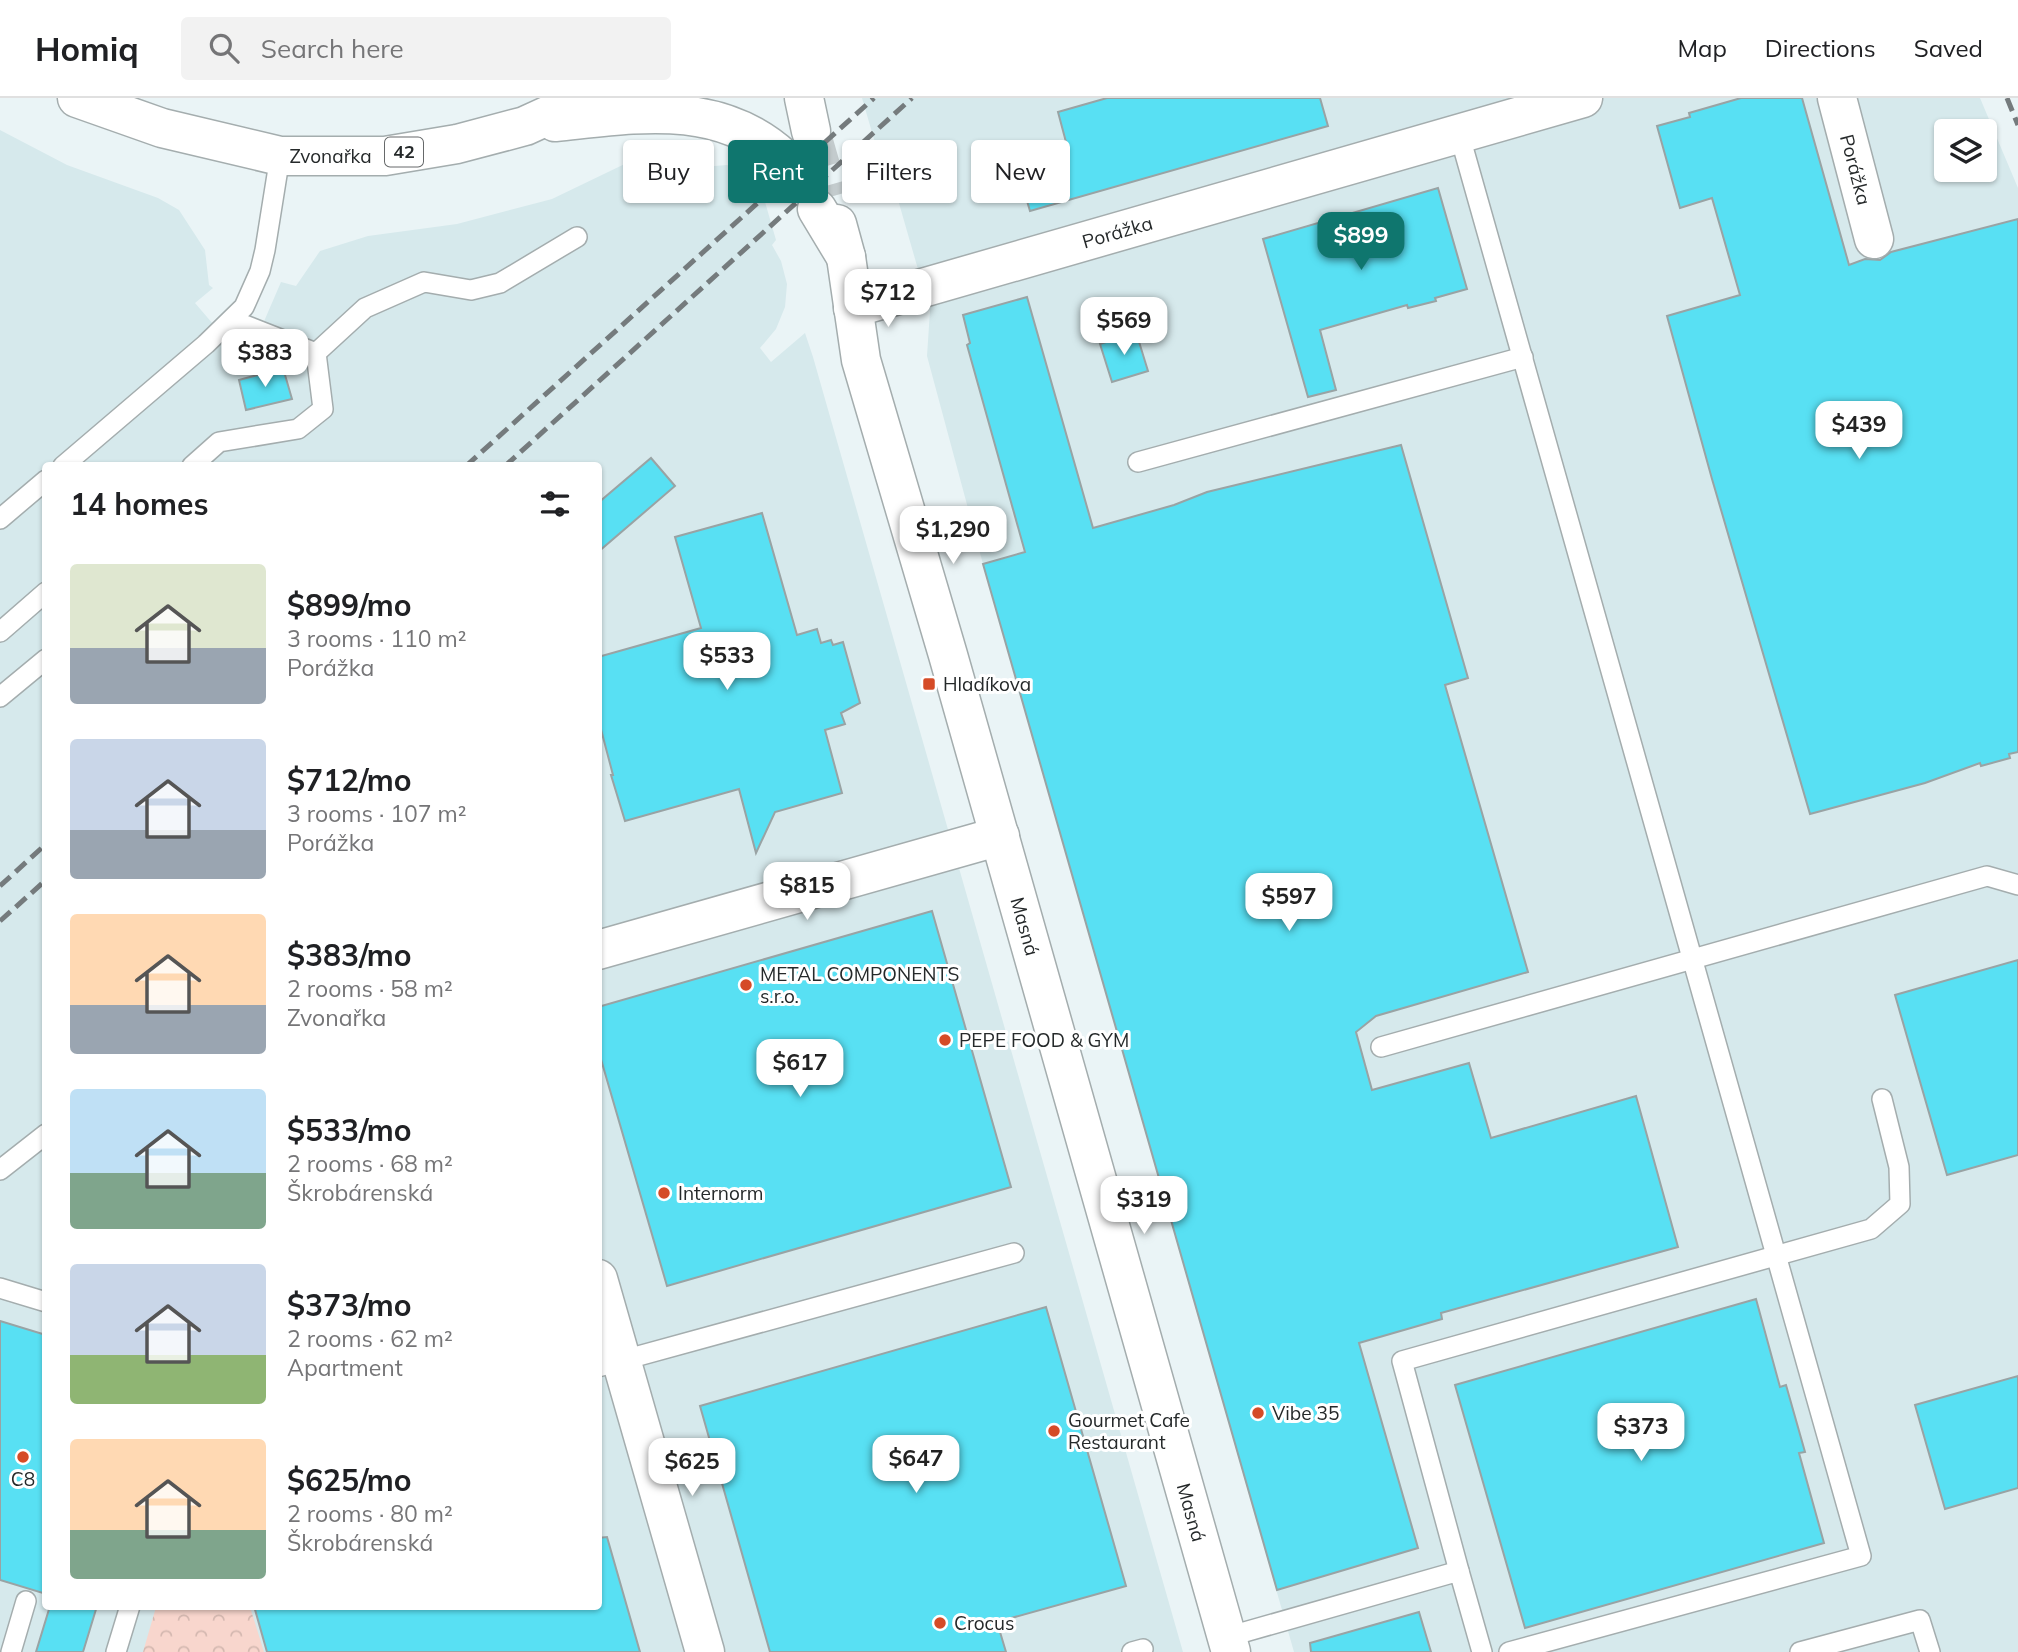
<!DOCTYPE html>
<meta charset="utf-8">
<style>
:root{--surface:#fff;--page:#f2f2f2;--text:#202124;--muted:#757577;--line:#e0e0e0;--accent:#0f766e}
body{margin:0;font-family:Mulish,sans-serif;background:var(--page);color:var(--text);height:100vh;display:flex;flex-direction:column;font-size:26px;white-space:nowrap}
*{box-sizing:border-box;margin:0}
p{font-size:23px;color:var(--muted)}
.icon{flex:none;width:38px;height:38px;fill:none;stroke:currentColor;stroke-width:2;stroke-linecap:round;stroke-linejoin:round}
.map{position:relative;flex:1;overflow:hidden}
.drawer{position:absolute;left:42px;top:364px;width:560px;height:1148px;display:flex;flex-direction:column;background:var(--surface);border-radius:7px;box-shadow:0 2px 5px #0004}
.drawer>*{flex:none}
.banner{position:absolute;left:623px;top:42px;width:665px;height:63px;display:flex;gap:14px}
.tools{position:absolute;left:1934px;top:21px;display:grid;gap:14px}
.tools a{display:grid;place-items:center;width:63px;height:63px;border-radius:7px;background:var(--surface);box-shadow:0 2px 5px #0004;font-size:35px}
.price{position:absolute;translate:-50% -60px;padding:0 16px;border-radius:14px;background:#fff;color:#222;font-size:23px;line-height:46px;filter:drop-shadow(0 2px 4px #0008)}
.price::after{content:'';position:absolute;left:50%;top:42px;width:21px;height:16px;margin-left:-10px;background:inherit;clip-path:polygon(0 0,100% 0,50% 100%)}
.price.current{background:var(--accent);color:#fff}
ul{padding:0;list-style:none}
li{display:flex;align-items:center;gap:21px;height:175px;padding:0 28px}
li span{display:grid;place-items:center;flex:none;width:196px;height:140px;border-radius:7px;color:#555}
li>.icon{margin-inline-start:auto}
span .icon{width:84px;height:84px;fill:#fffc;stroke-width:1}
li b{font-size:30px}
h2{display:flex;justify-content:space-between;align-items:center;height:84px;padding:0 28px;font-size:30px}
.chip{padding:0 24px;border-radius:7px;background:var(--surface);box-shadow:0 2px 5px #0004;font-size:24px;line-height:63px}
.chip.current{background:var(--accent);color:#fff}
header{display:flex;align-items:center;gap:42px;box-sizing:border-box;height:98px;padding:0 35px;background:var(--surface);border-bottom:2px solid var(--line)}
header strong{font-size:33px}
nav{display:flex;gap:38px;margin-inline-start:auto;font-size:24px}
.search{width:490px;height:63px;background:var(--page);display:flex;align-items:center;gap:18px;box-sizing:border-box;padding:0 24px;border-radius:7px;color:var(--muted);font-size:26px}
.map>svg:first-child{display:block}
.built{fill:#d6e9ec;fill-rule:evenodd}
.park{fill:url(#park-crowns)}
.building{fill:#58e0f3;stroke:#99a3a4;stroke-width:2}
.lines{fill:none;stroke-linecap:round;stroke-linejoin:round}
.street-tunnel{stroke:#c3cbcd;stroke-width:38;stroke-dasharray:38 19;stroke-linecap:butt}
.primary-tunnel{stroke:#c3cbcd;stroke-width:38;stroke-dasharray:38 19;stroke-linecap:butt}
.lane-casing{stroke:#a4adae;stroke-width:22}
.street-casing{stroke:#a4adae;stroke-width:41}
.primary-casing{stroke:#a4adae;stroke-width:41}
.lane{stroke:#fff;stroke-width:19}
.street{stroke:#fff;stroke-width:38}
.primary{stroke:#fff;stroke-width:38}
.rail{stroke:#757b7d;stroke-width:5;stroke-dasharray:14 7;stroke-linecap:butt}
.poi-dot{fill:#d54b27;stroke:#fff;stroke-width:2.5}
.labels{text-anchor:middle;stroke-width:6;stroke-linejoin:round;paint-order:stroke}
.shield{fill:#fff;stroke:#66696a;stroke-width:2}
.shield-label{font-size:18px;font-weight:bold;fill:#25292a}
.street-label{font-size:19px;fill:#25292a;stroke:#fff}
.poi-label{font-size:19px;fill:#25292a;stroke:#fff;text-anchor:start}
</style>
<header>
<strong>Homiq</strong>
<div class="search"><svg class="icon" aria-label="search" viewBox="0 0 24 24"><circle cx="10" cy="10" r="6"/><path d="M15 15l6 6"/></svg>Search here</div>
<nav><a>Map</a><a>Directions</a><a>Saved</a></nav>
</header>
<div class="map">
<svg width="2018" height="1554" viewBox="0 0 2018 1554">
<defs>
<pattern id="park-crowns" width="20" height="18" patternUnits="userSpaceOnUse" patternTransform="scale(1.75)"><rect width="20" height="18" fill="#f8d6cd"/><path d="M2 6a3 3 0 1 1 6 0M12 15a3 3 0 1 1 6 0" fill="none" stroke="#d4b8b0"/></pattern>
</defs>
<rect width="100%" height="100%" fill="#eaf4f6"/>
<g class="built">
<path d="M862,0H1980L2018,90V1554H1294L983,466L927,258L930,213L890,74L908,70L878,55ZM1946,33H1984V72H1946Z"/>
<path d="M0,32L67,67L158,100L179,112L205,152L209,187L213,190L195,205L237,254L262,228L281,184L296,188L320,153L368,138L457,126L552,101L633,62L685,48L702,69L727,67L744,74L756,84L759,83L776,142L772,147L781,163L787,186L785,209L776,231L760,250L771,264L805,235L813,259L1183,1554H0ZM46,368H598V1508H46Z"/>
</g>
<polygon class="park" points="156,1509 250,1509 264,1554 143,1554"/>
<g class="building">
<polygon points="1107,0 1320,0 1328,28 1030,113 1014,59 1066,44 1058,14"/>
<polygon points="1741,0 1802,0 1849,167 1865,161 1880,162 1891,154 2018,121 2018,654 2009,656 2010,660 1981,668 1980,665 1925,685 1810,716 1712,381 1667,218 1740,197 1712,100 1680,110 1657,28 1690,19 1689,15"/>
<polygon points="1438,90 1467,191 1435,200 1436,203 1408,210 1407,207 1320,232 1336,292 1308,299 1263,141"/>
<polygon points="1027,199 1093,430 1174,407 1207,394 1401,347 1468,580 1445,587 1528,874 1376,918 1356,934 1372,992 1469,965 1491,1040 1636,998 1678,1149 1441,1215 1442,1221 1359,1245 1418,1450 1277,1492 983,466 1025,454 967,247 970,245 963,217"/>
<polygon points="1136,234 1148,273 1112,284 1100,246"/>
<polygon points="283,270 292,301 246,312 239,282"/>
<polygon points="651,360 675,388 598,454 598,405"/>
<polygon points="762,415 797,537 817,531 821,545 831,542 833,547 843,544 860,605 841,615 845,626 825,632 842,695 775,714 756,755 739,691 625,723 611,677 613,677 598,620 598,559 701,530 675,439"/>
<polygon points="932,813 1011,1089 667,1188 598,951 598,909"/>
<polygon points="2018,862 2018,1057 1947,1077 1895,897"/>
<polygon points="1756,1201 1780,1289 1786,1287 1805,1354 1799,1355 1824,1445 1525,1530 1455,1287"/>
<polygon points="1046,1209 1126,1488 997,1524 1006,1554 770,1554 700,1308"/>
<polygon points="0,1223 46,1237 46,1496 0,1482"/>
<polygon points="2018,1278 2018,1390 1945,1411 1915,1307"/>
<polygon points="607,1439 640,1554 267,1554 254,1508 598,1508 598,1440"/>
<polygon points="50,1508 97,1508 83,1554 36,1554"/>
<polygon points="1419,1514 1431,1554 1311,1554 1310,1545"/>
</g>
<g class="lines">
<polyline class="street-tunnel" points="811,33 830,99"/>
<polyline class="primary-tunnel" points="783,60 817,111"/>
<g class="lane-casing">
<g id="lane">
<polyline points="1459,35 1861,1458 1509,1554"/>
<polyline points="316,255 365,210 424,184 471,192 500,185 577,139"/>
<polyline points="1138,364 1523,259"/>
<polyline points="63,368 206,246 244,209 260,173 265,152 280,58"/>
<polyline points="192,368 219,344 298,331 323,311 316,255 232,222"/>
<polyline points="0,421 46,382"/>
<polyline points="0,534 46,494"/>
<polyline points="0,599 46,561"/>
<polyline points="1381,949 1987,778 2018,787"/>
<polyline points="0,1072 46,1036"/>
<polyline points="0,1190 46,1204"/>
<polyline points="598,1269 1014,1155"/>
<polyline points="1459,1473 1402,1263 1871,1131 1900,1106 1899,1069 1882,1001"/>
<polyline points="1227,1539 1459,1473 1482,1554"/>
<polyline points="11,1554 26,1503"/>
<polyline points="116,1554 130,1508"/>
<polyline points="1132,1554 1143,1551"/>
<polyline points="1800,1554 1920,1522 1930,1554"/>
</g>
</g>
<g class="street-casing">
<g id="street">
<polyline points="804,0 811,33"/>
<path id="s1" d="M1837,0L1874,141"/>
<path id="s2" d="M837,126L846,159L861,262L948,557L1231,1554"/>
<path id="s3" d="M853,210L1583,0"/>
<polyline points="598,852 1000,738"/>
<polyline points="598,1181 705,1554"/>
</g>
</g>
<g class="primary-casing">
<g id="primary">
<path id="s4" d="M77,0L162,30L280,58H385L457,46L525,28L586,0"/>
<path d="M555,24C635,16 718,0 783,60"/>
<polyline points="817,111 846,159"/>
</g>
</g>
<use href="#lane" class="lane"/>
<use href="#street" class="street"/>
<use href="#primary" class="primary"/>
<g class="rail">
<polyline points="2007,0 2018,27"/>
<polyline points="466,368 874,0"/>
<polyline points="505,368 912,0"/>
<polyline points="0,788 46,746"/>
<polyline points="0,823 46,782"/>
</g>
</g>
<g class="poi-dot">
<rect x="922" y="579" width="14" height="14" rx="3.5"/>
<circle cx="746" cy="887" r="7"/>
<circle cx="945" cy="942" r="7"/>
<circle cx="664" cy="1095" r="7"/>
<circle cx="1258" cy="1315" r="7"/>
<circle cx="1054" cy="1333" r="7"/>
<circle cx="23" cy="1359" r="7"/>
<circle cx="940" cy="1525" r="7"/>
</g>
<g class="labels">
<rect class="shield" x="385" y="39.5" width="38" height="29" rx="5"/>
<g class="shield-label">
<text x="404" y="60">42</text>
</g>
<g class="street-label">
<text dy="7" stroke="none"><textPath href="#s4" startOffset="262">Zvonařka</textPath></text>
<text dy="7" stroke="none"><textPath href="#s1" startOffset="74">Porážka</textPath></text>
<text dy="7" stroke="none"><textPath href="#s3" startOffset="275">Porážka</textPath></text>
<text dy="7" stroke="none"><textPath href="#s2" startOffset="728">Masná</textPath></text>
<text dy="7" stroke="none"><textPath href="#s2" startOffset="1337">Masná</textPath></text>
</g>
<g class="poi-label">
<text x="943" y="593">Hladíkova</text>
<text x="760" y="883">METAL COMPONENTS<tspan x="760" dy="22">s.r.o.</tspan></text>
<text x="959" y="949">PEPE FOOD &amp; GYM</text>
<text x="678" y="1102">Internorm</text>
<text x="1272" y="1322">Vibe 35</text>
<text x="1068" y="1329">Gourmet Cafe<tspan x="1068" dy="22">Restaurant</tspan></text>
<text x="23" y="1388" text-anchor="middle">C8</text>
<text x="954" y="1532">Crocus</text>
</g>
</g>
</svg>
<div class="tools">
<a><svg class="icon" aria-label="layers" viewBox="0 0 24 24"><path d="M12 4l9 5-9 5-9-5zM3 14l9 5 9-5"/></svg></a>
</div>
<b class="price current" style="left:1361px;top:174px">$899</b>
<b class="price" style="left:888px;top:231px">$712</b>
<b class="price" style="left:1124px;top:259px">$569</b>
<b class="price" style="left:265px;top:291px">$383</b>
<b class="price" style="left:1859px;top:363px">$439</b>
<b class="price" style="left:953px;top:468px">$1,290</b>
<b class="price" style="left:727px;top:594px">$533</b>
<b class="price" style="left:807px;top:824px">$815</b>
<b class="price" style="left:1289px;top:835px">$597</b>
<b class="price" style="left:800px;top:1001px">$617</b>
<b class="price" style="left:1144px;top:1138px">$319</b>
<b class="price" style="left:1641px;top:1365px">$373</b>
<b class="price" style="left:916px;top:1397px">$647</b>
<b class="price" style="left:692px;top:1400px">$625</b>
<div class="banner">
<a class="chip">Buy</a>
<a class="chip current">Rent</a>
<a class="chip">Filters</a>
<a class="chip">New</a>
</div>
<section class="drawer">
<h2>14 homes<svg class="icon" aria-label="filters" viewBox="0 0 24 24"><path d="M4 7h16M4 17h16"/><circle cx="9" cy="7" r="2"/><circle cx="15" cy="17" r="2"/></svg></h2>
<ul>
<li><span style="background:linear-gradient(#dfe7d0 60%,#9aa5b1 0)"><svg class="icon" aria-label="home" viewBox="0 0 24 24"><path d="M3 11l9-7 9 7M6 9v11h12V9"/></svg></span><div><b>$899/mo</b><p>3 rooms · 110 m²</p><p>Porážka</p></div></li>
<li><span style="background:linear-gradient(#c9d6e8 65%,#9aa5b1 0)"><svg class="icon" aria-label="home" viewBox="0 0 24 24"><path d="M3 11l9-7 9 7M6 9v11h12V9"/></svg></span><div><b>$712/mo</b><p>3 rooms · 107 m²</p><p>Porážka</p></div></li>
<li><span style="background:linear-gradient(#ffd9b3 65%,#9aa5b1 0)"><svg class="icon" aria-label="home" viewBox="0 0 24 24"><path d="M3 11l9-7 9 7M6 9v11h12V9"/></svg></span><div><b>$383/mo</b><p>2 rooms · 58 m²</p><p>Zvonařka</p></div></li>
<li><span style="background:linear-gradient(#bfe0f5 60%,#7fa58c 0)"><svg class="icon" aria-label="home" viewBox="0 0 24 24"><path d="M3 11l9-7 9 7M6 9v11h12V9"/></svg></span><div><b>$533/mo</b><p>2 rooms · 68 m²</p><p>Škrobárenská</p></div></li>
<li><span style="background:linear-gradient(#c9d6e8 65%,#8fb573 0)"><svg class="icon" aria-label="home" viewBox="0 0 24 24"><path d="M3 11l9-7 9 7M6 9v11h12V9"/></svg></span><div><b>$373/mo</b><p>2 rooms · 62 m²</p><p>Apartment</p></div></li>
<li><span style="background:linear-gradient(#ffd9b3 65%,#7fa58c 0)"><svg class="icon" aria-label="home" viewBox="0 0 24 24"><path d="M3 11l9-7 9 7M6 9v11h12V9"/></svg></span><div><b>$625/mo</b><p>2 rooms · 80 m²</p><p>Škrobárenská</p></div></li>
</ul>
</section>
</div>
